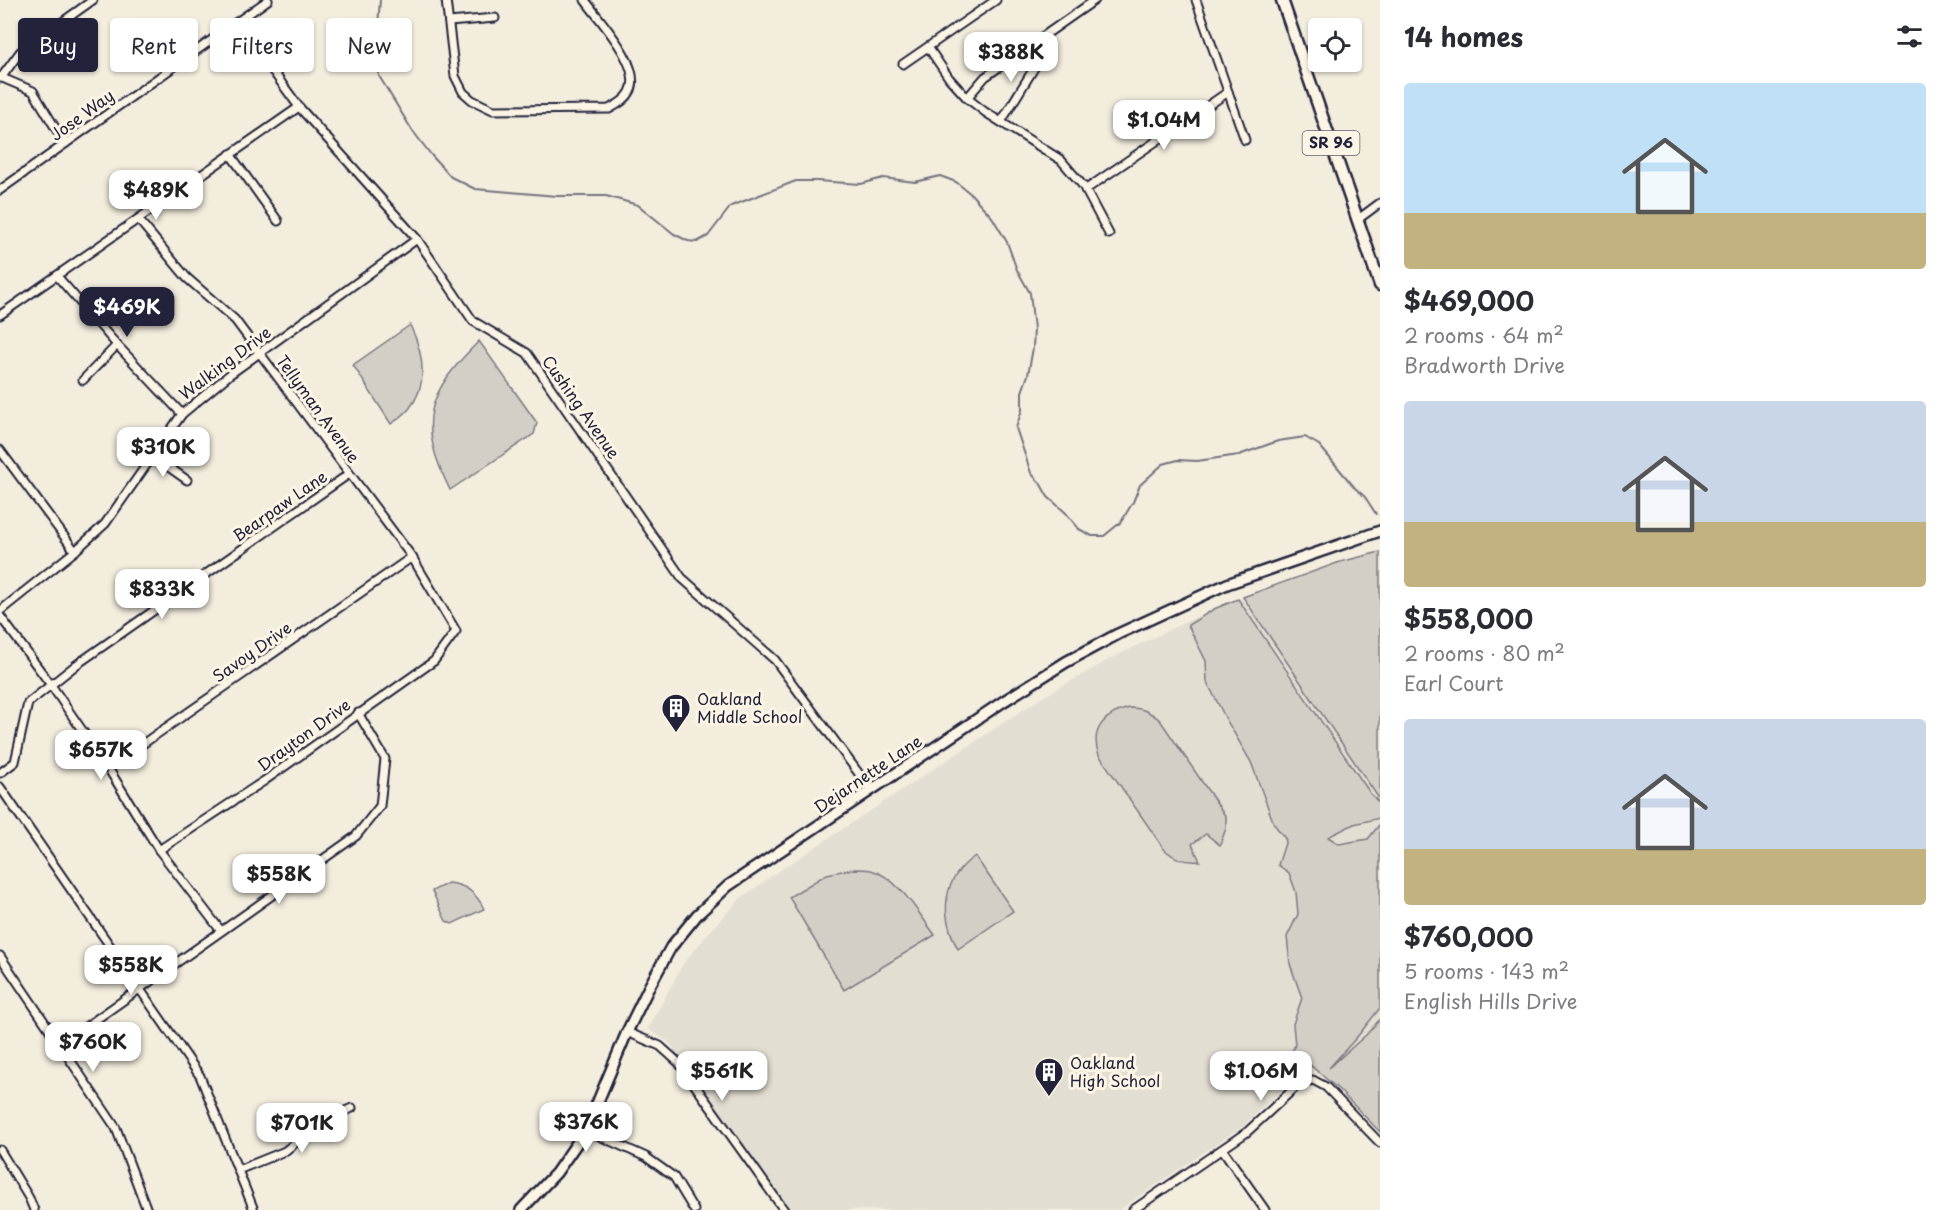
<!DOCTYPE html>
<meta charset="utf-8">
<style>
:root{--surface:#fff;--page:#f2f2f3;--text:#2b2b33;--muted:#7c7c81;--accent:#22223b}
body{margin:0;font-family:"Playpen Sans",sans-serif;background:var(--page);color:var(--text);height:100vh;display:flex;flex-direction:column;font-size:22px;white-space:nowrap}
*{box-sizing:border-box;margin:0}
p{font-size:20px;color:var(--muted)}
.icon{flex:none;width:33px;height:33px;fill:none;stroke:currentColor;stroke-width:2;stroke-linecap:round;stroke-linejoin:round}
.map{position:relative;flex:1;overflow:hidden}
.side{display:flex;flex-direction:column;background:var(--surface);width:570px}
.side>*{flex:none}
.banner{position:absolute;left:18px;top:18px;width:570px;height:54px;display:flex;gap:12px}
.fabs{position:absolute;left:1308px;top:18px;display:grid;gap:12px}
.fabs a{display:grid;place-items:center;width:54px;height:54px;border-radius:6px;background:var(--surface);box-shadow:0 2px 4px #0004;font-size:30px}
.price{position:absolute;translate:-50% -51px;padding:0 14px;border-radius:12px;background:#fff;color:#222;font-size:20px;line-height:39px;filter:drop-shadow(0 2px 3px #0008)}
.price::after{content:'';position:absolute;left:50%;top:36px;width:18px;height:14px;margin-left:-9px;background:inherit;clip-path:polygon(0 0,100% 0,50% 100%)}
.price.active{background:var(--accent);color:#fff}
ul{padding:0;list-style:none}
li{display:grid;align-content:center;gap:12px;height:318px;padding:0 24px}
li span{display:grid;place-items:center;height:186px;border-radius:6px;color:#555}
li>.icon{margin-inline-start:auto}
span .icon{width:108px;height:108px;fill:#fffc;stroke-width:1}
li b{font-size:26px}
h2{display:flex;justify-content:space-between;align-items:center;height:72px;padding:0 24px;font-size:26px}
.pill{padding:0 21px;border-radius:6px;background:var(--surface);box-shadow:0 2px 4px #0004;font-size:21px;line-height:54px}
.pill.active{background:var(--accent);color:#fff}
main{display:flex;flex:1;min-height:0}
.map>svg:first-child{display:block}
.built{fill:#e3ded2}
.green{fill:#d4cfc6;stroke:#7b7880;stroke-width:1.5}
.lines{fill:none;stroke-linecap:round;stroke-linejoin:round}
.stream{stroke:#75727b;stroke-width:2}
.minor-casing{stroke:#22223b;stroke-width:11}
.secondary-casing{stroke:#22223b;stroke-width:14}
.primary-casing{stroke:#22223b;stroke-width:15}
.minor{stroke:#fcf5e5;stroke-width:7}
.secondary{stroke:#fcf5e5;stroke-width:9}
.primary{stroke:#fcf5e5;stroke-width:10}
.labels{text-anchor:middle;stroke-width:6;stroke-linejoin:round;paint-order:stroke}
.shield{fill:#fcf5e5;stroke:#63616e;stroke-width:1.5}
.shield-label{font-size:15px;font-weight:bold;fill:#22223b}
.street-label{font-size:16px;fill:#22223b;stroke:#fcf5e5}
.poi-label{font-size:16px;fill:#22223b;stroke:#fcf5e5;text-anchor:start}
</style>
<main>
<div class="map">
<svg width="1380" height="1210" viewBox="0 0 1380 1210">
<rect width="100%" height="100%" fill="#f3edde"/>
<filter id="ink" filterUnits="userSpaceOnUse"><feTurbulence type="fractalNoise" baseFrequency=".0167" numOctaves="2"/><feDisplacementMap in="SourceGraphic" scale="12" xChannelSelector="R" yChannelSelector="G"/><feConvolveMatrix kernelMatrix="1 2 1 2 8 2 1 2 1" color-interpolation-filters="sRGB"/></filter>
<g filter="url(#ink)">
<polygon class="built" points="1243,597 1380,800 1380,1064 1338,1089 1311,1065 1294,1078 1243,1126 1119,1210 791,1210 669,1042 648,1029 683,964 712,929 741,898 773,875 1041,698 1110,659 1183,623"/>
<g class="green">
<path d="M410,325C423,352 430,383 409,409C404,415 397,420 391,424L353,365Z"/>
<path d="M479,341L537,423L534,434L450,490C416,421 427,393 479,341Z"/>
<polygon points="1380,552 1380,800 1243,597 1340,562"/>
<polygon points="1238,599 1370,793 1380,804 1380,818 1354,824 1328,837 1339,844 1368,839 1380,824 1380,1008 1357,1037 1329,1068 1367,1034 1380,1019 1380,1132 1338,1089 1311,1066 1294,1078 1286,1064 1295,1045 1293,1024 1302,998 1290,964 1287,937 1298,914 1296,892 1289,873 1278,865 1286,840 1274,824 1251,762 1227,721 1207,682 1206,661 1188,625 1214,609"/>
<path d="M1130,708C1143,708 1150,712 1160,720L1226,817V828L1220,845L1206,834L1192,844L1200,861C1184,862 1175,859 1164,849L1099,755C1089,729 1106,713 1130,708Z"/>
<path d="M975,856L1013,911L958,949C940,915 941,880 975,856Z"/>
<path d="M852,869C858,869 865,869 871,870C898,877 919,914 935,935L844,990L789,897L827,874Z"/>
<path d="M448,883C465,884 477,894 484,909L452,924L446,921L432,891Z"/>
</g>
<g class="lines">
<polyline class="stream" points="380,0 377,39 379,76 412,130 432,156 451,177 475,189 557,196 606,196 638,205 674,234 688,241 697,242 708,236 731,206 796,181 817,181 861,184 883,178 915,182 940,176 956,182 971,194 992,217 1007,242 1017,270 1030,293 1034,329 1033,348 1028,375 1022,392 1022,410 1016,428 1031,473 1040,483 1048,497 1065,512 1079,529 1092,536 1104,536 1121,522 1133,502 1140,485 1163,464 1178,460 1197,461 1239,455 1278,441 1305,437 1319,445 1355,488 1365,497 1376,514"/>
<g class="minor-casing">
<g id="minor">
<path d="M446,0L455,76L463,92L472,100L493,110L609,109C617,105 626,100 630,92C644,67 599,20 585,0"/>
<polyline points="1196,0 1245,140"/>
<polyline points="237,22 299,107 417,239 473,321 527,353 682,578 775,660 871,790"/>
<polyline points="449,22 495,18"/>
<polyline points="928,47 949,78 967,98 985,77 1095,0"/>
<polyline points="903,64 996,0"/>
<polyline points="0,77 33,91 65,144"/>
<polyline points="1,78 20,52 93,0"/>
<polyline points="967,98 985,112 1061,160 1084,187 1109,234"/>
<polyline points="1001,122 1039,60 1040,48 1035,42"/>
<polyline points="230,154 278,221"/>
<polyline points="0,190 268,0"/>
<polyline points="1085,190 1228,92"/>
<polyline points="138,219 187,278 235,320 412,557 456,631 434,661 264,781 159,850"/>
<polyline points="1357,220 1380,203"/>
<polyline points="57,276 117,345 182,414"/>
<polyline points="0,315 299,107"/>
<polyline points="83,380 117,345"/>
<polyline points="0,450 75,551"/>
<polyline points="153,456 187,480"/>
<polyline points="0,611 75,551 105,524 182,414 229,375 417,239"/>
<polyline points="0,616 51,685 108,768 159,850 221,931"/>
<polyline points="108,768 412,557"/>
<polyline points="0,773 15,762 28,703 76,665 349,474"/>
<polyline points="0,787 200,1076 254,1210"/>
<polyline points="0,956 116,1128 147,1210"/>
<polyline points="627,1032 660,1046 679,1063 784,1210"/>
<polyline points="60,1045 356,836 380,806 385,759 358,713"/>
<polyline points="586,1130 646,1157 674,1177 694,1210"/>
<polyline points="0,1150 29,1198 34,1210"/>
<polyline points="1223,1150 1265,1210"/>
<polyline points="238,1170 285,1151 321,1122 352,1108"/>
<polyline points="1133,1210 1247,1132 1299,1084 1313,1080 1326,1087 1380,1143"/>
</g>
</g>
<g class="secondary-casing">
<polyline id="secondary" points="521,1210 556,1173 586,1130 627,1032 649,987 671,947 697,915 728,886 1004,701 1066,662 1118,634 1227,584 1380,531"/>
</g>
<g class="primary-casing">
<polyline id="primary" points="1282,0 1380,285"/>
</g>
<use href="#minor" class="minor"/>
<use href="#secondary" class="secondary"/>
<use href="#primary" class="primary"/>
</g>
</g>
<defs>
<g id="building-pin" transform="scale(1.5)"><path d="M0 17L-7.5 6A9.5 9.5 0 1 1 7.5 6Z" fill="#22223b" stroke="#fcf5e5"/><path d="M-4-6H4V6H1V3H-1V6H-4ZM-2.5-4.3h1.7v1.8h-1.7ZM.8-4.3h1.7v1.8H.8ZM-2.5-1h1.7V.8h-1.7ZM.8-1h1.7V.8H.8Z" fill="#fff"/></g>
</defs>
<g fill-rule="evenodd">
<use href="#building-pin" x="676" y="708"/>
<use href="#building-pin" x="1049" y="1072"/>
</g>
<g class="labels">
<rect class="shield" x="1302.5" y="131" width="57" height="24" rx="4.5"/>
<g class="shield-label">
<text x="1331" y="148">SR 96</text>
</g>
<g class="street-label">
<text transform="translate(82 115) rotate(-36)" y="6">Jose Way</text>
<text transform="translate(225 363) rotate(-37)" y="6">Walking Drive</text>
<text transform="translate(581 407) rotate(55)" y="6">Cushing Avenue</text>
<text transform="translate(318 409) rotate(54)" y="6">Tellyman Avenue</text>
<text transform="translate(280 506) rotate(-35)" y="6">Bearpaw Lane</text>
<text transform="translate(252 652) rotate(-35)" y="6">Savoy Drive</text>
<text transform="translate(304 735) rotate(-36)" y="6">Drayton Drive</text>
<text transform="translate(868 774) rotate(-34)" y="6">Dejarnette Lane</text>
</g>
<g class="poi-label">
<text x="697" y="705">Oakland<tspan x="697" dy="18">Middle School</tspan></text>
<text x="1070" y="1069">Oakland<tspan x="1070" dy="18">High School</tspan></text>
</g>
</g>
</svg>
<div class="fabs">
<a><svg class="icon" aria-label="locate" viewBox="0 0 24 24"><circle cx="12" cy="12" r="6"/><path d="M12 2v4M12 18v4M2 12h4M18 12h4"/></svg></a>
</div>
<b class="price" style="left:1011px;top:83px">$388K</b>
<b class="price" style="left:1164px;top:151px">$1.04M</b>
<b class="price" style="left:156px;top:221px">$489K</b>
<b class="price active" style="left:127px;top:338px">$469K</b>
<b class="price" style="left:163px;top:478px">$310K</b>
<b class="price" style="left:162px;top:620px">$833K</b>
<b class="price" style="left:101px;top:781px">$657K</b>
<b class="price" style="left:279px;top:905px">$558K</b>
<b class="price" style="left:131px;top:996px">$558K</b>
<b class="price" style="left:93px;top:1073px">$760K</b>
<b class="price" style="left:722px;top:1102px">$561K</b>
<b class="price" style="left:1261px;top:1102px">$1.06M</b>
<b class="price" style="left:586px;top:1153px">$376K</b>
<b class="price" style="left:302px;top:1154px">$701K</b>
<div class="banner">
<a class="pill active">Buy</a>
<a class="pill">Rent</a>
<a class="pill">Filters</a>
<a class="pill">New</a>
</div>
</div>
<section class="side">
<h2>14 homes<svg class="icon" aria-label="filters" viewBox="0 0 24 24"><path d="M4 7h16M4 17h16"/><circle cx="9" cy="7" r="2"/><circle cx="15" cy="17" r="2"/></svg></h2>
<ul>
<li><span style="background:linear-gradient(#bfe0f5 70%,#c2b280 0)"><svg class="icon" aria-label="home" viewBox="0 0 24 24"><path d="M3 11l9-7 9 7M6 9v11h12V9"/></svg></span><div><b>$469,000</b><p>2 rooms · 64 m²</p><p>Bradworth Drive</p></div></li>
<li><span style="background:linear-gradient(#c9d6e8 65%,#c2b280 0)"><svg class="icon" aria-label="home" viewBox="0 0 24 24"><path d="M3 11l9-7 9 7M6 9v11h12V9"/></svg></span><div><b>$558,000</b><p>2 rooms · 80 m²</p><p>Earl Court</p></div></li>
<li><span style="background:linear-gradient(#c9d6e8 70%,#c2b280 0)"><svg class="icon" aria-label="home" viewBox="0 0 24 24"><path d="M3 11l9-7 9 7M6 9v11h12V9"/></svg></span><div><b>$760,000</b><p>5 rooms · 143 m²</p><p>English Hills Drive</p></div></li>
</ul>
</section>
</main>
